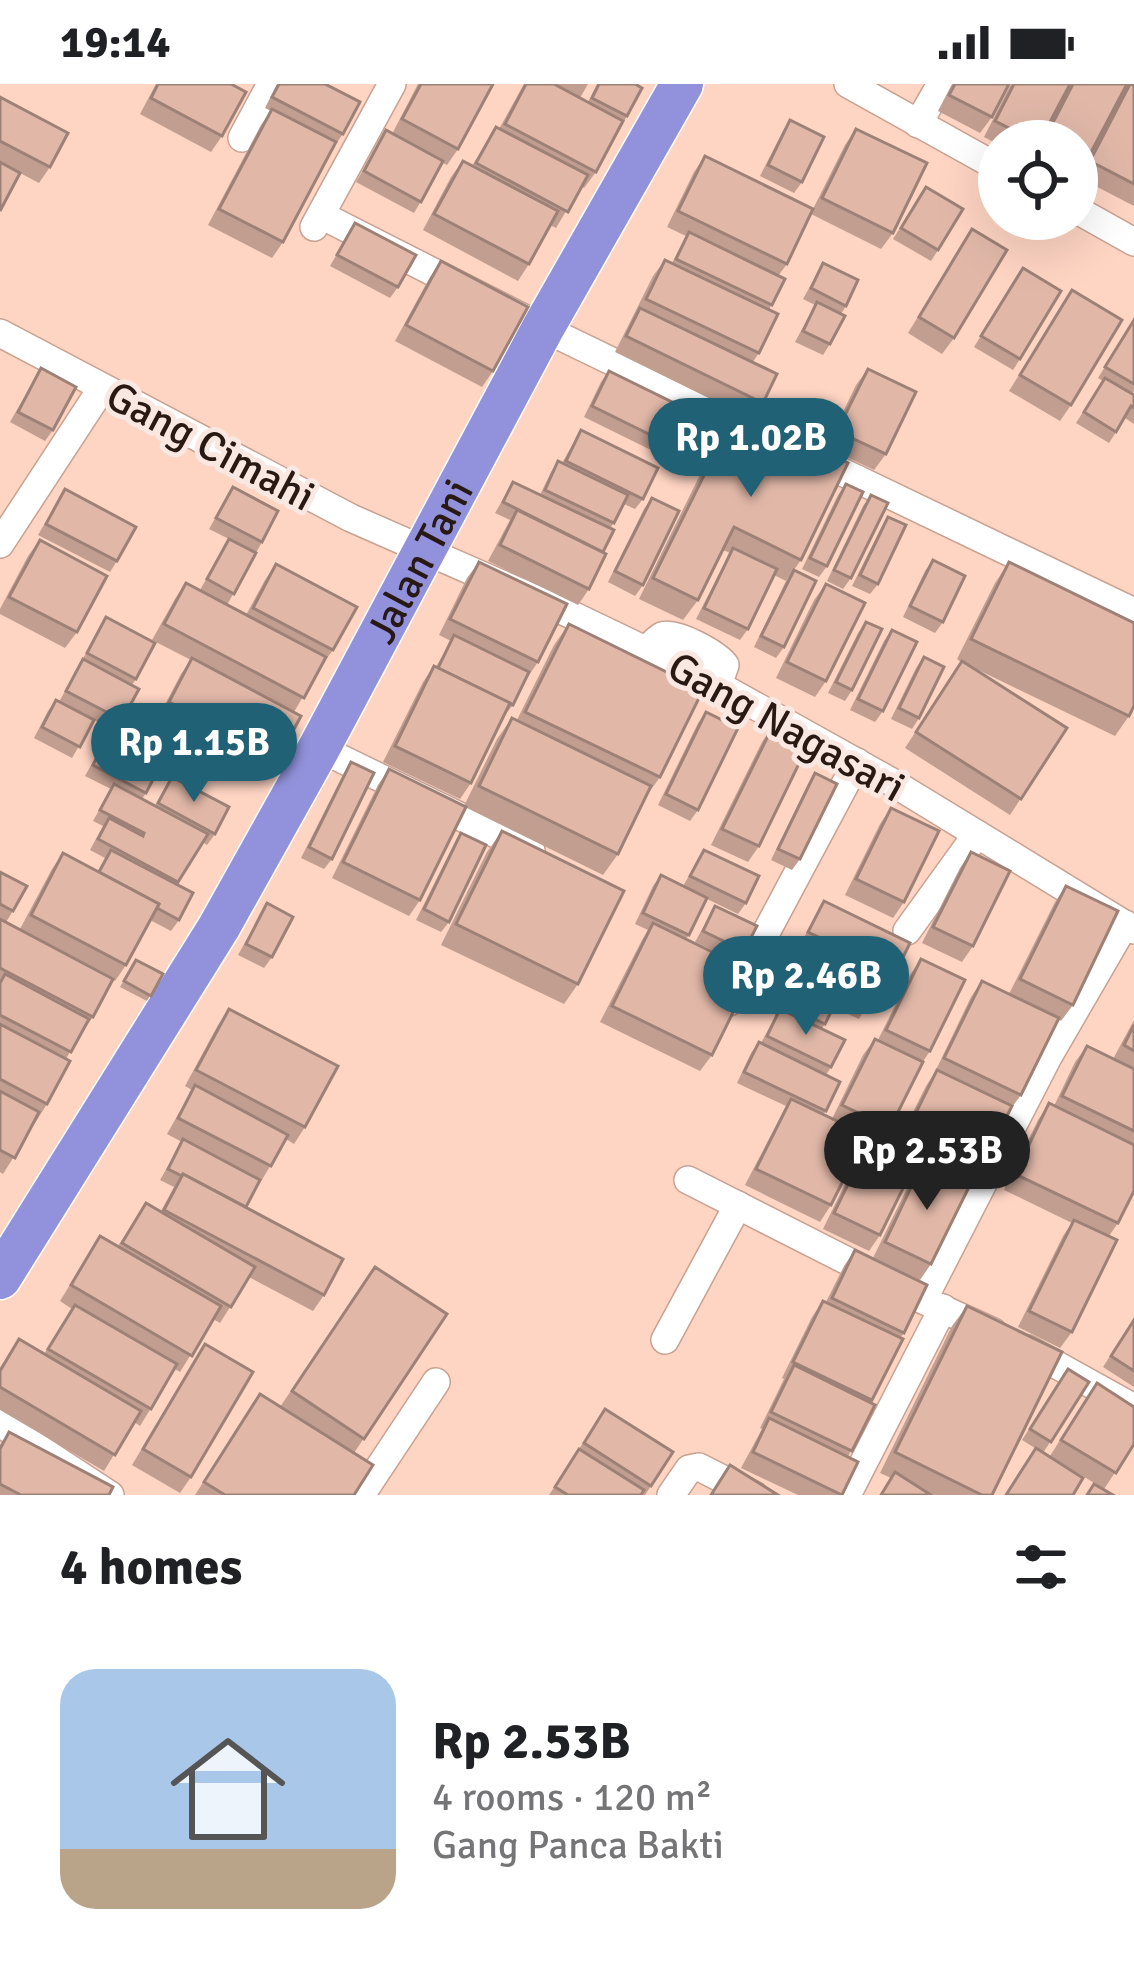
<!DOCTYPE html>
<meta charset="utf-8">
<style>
:root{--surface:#fff;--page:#f6f6f6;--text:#202124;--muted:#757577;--line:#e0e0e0;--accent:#206176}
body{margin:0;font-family:Signika,sans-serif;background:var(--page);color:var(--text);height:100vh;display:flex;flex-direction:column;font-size:45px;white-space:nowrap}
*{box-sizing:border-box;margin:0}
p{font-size:39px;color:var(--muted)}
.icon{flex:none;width:66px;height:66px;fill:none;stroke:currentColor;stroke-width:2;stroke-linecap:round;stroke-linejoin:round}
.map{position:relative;height:1411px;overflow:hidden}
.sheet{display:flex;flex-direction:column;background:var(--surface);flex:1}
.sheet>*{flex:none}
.controls{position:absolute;left:978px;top:36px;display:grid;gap:24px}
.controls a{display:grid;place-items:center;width:120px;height:120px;border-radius:50%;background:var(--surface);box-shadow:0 12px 48px #0002;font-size:60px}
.price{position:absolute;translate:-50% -102px;padding:0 27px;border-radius:42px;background:var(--accent);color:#fff;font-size:39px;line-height:78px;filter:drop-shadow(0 3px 6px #0008)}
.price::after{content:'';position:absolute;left:50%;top:72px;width:36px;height:27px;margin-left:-18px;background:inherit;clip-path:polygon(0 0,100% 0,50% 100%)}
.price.selected{background:#222;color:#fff}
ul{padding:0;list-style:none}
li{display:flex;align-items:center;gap:36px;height:300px;padding:0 60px}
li+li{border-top:3px solid var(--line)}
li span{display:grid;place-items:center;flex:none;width:336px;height:240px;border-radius:36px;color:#555}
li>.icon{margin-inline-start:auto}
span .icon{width:144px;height:144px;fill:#fffc;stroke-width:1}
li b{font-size:51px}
h2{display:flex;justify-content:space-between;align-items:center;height:144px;padding:0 60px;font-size:51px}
.status{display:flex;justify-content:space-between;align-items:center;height:84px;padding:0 60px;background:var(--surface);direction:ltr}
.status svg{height:33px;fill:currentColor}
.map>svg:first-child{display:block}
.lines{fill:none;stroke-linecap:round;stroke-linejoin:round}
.minor-casing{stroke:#c9a191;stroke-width:30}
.highway-casing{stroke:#fff;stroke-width:45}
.minor{stroke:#fff;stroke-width:27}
.highway{stroke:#9292dc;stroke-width:42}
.wall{fill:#c29e90}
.building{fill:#e1b8a8;stroke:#9e8176;stroke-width:3}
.labels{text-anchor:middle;stroke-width:10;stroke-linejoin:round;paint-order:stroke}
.street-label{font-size:42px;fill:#281914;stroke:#f9e7e1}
</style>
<div class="status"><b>19:14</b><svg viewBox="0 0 49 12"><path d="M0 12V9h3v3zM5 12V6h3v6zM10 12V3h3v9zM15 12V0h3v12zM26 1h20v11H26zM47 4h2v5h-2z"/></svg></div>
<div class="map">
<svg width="1134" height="1411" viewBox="0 0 1134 1411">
<rect width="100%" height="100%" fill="#fed4c3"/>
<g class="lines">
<g class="minor-casing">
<g id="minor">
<polyline points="848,0 999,84"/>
<polyline points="918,40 941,0"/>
<polyline points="242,54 271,0"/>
<polyline points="1077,126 1134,158"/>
<polyline points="321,131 543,244 762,350"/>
<polyline points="314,143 392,0"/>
<polyline points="0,249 351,434 572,531 718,601 890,697 1134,846"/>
<polyline points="813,374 1134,528"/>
<polyline points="0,460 102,304"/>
<path d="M646,566C649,563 658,554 662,552C676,547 717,570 725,581L718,601"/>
<polyline points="319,664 531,767"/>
<polyline points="907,847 977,750"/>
<polyline points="729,918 857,678"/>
<polyline points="688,1096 877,1192"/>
<polyline points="993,1248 923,1216 1048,973 1125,840"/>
<polyline points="665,1256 738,1121"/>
<polyline points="1028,1265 1134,1324"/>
<polyline points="0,1339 110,1411"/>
<polyline points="361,1411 436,1298"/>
<polyline points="671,1411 689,1385 699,1383 754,1411"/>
<polyline points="847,1411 943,1224"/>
</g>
</g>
<g class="highway-casing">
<g id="highway">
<path id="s1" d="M0,1194L219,843L319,664L543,244L682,0"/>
</g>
</g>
<use href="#minor" class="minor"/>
<use href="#highway" class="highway"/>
</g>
<g class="wall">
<polygon points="156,0 231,0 222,52 211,68 140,30"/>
<polygon points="277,0 325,0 343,50 335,61 283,158 272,174 208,141 261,41 271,27 265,24"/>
<polygon points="418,0 493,0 458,65 447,81 443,79 414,129 356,98 386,46 392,50"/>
<polygon points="524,0 588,0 580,14 588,18 597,0 639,0 627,32 596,88 584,104 581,102 556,144 550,141 529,180 518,197 423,146 451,93 463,77 472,82 496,43 499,45"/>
<polygon points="952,0 1009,0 992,33 980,49 938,27"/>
<polygon points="1011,0 1127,0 1088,74 1077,89 1077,57 999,57 999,61 984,53"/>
<polygon points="1130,0 1134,1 1134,122 1078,93 1119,15"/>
<polygon points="0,13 50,83 39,99 20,89 0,127"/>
<polygon points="790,36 802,98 794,109 760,92 783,47"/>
<polygon points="856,45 893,149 881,165 811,130 787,180 778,192 759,269 752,279 763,319 753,333 801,476 786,497 774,491 748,545 740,556 696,535 730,469 723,466 698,516 683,536 639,515 722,346 735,327 615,268 653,192 665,176 672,179 686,152 667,143 694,88 705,72 813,125 845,61"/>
<polygon points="926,103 938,166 931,177 893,155"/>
<polygon points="355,139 398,203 390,214 330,182"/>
<polygon points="972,145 954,254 942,270 908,249"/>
<polygon points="441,177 493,287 482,303 395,257 430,193"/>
<polygon points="823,179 846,222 841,230 830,260 823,271 795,258 815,221 803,215"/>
<polygon points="1023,184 1020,275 1013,286 974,263"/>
<polygon points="1072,206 1071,321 1060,337 1009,307"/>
<polygon points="1134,236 1134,307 1132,310 1134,311 1134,340 1125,334 1109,359 1076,339 1103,297 1098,294"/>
<polygon points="41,284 53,346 45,357 10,338"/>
<polygon points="868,285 886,370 874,386 826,363 856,301"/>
<polygon points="609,287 661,356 653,367 584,333 601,298"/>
<polygon points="668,343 681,365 678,370 659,361"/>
<polygon points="581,346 643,415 635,425 624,420 610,445 589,505 578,521 488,477 510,436 495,429 513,398 540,411 551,388 558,377 562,379"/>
<polygon points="698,347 703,379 699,384 682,376"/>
<polygon points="846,400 827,482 819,493 802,485 838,411"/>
<polygon points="233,403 262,458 227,521 246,531 265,496 276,480 333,566 321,582 294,628 278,675 266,691 158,634 181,590 191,576 152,556 175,515 186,499 200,506 229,455 209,445"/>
<polygon points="65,405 117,477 110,488 38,451"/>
<polygon points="871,411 851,494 843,505 827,497 863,422"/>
<polygon points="652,414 643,501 635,512 608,498 644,425"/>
<polygon points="888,433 878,500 870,510 852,502 881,444"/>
<polygon points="40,456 77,548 65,564 0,530 0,525 28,472"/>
<polygon points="933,476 943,538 935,549 903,533 925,487"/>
<polygon points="479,478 538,578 527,594 513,621 504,632 471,699 460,715 383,678 423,598 434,582 436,583 451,557 439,551 467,494"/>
<polygon points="1009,478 1129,632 1115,652 966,580 1067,644 1010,731 905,664 961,578 957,575 995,499"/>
<polygon points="794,486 784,563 776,574 754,563 786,497"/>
<polygon points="826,500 826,597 815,613 776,594 814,516"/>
<polygon points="106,533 136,595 132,601 122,636 116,644 146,709 142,715 155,722 172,693 215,750 207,761 203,758 176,800 179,836 171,847 150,836 126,881 115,897 113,896 93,933 81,949 66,975 47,1020 3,1090 0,1088 0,788 13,827 6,838 20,845 52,785 63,769 98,788 105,774 90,766 103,742 93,737 111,705 85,692 111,646 94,636 72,674 34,654 48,627 56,616 59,618"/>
<polygon points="866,538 852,606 845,617 828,609 858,549"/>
<polygon points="569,540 660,693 645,714 618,770 603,791 465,723 420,816 409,832 332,794 378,701 389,685 464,722 497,655 512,634 517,636 554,561"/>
<polygon points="892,546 883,627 875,638 850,626 884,557"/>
<polygon points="924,573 919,634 912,645 891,635 916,584"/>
<polygon points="706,628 698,726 690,737 658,721 698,639"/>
<polygon points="773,642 759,762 748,778 711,761 762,658"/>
<polygon points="351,678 332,775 324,785 301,774 344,689"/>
<polygon points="815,690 800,775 792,786 771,776 808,700"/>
<polygon points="891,724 904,818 893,834 845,811 880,740"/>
<polygon points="502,747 578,900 564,920 441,861 487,768"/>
<polygon points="461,749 449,838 441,848 416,836 454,760"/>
<polygon points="704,766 746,819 738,830 707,815 686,856 712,971 700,987 600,938 642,856 648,846 635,840 653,802 661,791 683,802"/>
<polygon points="971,768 973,862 962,878 922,859 960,784"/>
<polygon points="1066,802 1073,921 1061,937 1058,935 1021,1011 1009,1027 931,1180 920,1196 873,1174 912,1094 922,1081 916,1078 880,1151 869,1167 823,1145 861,1067 869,1055 865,1053 831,1121 820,1138 745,1101 786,1022 737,999 751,969 759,958 761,959 776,931 766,926 778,902 786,891 788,892 804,860 801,859 824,817 895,890 887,901 880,897 859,935 833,923 822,945 831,983 826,991 826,1027 823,1031 832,1035 863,971 875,955 878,956 910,891 921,875 930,967 922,979 890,1044 882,1056 896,1062 926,1002 934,990 971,913 982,897 1009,910 1055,818"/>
<polygon points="267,819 272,873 264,884 238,871"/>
<polygon points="715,822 744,867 737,878 695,858"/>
<polygon points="136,876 163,890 147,917 120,903"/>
<polygon points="229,925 305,1043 294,1060 286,1055 246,1123 324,1211 313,1227 249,1193 220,1239 213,1235 180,1288 175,1285 140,1342 134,1338 104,1387 0,1326 0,1284 19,1255 44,1270 72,1225 60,1217 100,1152 118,1162 146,1119 161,1127 174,1103 160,1096 182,1058 167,1050 192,1006 185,1002 218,941"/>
<polygon points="1134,936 1134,1107 1118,1139 1109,1152 1072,1248 1060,1264 1018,1243 1063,1152 1072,1139 1004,1106 1038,1036 1049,1019 1054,1022 1075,978 1087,962 1113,975"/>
<polygon points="855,1166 904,1249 900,1254 903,1255 871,1319 848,1373 841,1411 798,1411 741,1384 762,1345 760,1344 784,1295 782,1294 812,1233 823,1217 826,1218 844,1182"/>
<polygon points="375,1183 447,1230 354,1369 354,1411 195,1411 260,1310 280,1323"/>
<polygon points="967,1222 992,1411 880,1411 891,1394 880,1389 952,1242"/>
<polygon points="1134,1235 1134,1303 1103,1283"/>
<polygon points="205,1260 191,1393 180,1409 132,1381"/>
<polygon points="1068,1285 1089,1298 1043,1369 1022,1356"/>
<polygon points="1086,1315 1134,1360 1104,1405 1050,1372"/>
<polygon points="605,1325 673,1368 645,1411 549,1411"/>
<polygon points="9,1348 109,1411 0,1411 0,1361"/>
</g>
<g class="building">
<polygon points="158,0 231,0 246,8 222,52 151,14"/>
<polygon points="279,0 325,0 360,18 343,50 272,13"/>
<polygon points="421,0 493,0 458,65 402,35"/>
<polygon points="526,0 554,0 623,37 596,88 505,40"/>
<polygon points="599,0 635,0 642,4 627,32 592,14"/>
<polygon points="955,0 1009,0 992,33 949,11"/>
<polygon points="1014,0 1070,0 1040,57 1035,57 995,37"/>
<polygon points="1073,0 1127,0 1088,74 1077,69 1077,57 1055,57 1046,52"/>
<polygon points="1130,0 1134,1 1134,100 1090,77"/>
<polygon points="0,13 68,49 50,83 0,57"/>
<polygon points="272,25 336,58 283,158 219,125"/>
<polygon points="790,36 824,53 802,98 768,81"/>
<polygon points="496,43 588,91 568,128 476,79"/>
<polygon points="856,45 927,79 893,149 822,114"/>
<polygon points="386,46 443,77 421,118 364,87"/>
<polygon points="705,72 813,125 787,180 678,127"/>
<polygon points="463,77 558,127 529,180 434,130"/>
<polygon points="0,78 20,89 0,127"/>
<polygon points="926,103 963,125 938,166 901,144"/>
<polygon points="355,139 416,171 398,203 337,171"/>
<polygon points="972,145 1007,166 954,254 919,233"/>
<polygon points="689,148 785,195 772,221 676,175"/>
<polygon points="665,176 778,230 759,269 646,215"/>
<polygon points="441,177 528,223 493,287 406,241"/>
<polygon points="823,179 858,196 846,222 811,204"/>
<polygon points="1023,184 1061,207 1020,275 981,252"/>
<polygon points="1072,206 1122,236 1071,321 1020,291"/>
<polygon points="817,218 845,232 830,260 803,247"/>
<polygon points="640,224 777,290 763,319 626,252"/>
<polygon points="1134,236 1134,300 1105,283"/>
<polygon points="41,284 76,303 53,346 18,328"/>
<polygon points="868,285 916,308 886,370 837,347"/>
<polygon points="609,287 678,321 661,356 592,322"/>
<polygon points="1105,294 1134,311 1134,324 1131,322 1116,348 1084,328"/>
<polygon points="737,325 848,379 801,476 734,443 698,516 653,494"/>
<polygon points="671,338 690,347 681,365 663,356"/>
<polygon points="581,346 658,384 643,415 566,377"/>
<polygon points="698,347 715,355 703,379 686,371"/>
<polygon points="558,377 628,411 614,439 545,406"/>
<polygon points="513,398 614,446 603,468 503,418"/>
<polygon points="846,400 863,408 827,482 810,474"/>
<polygon points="233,403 278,427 262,458 216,434"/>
<polygon points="65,405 136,443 117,477 46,440"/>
<polygon points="871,411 888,419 851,494 834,486"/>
<polygon points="652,414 679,427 643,501 615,487"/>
<polygon points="517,426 606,470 589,505 500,461"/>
<polygon points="888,433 906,441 878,500 860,491"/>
<polygon points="229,455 256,469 234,510 207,495"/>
<polygon points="40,456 107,492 77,548 9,513"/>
<polygon points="733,464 777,485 748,545 704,524"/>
<polygon points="933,476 965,492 943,538 910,522"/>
<polygon points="479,478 567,520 538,578 450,535"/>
<polygon points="1009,478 1134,539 1134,622 1129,632 971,555"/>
<polygon points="276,480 357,523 333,566 253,524"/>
<polygon points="794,486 816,497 784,563 761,552"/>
<polygon points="186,499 326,573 304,614 164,540"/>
<polygon points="826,500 865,519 826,597 787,578"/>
<polygon points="106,533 155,559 136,595 87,569"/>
<polygon points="866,538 882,545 852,606 836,598"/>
<polygon points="569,540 703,606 660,693 525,628"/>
<polygon points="892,546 917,558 883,627 858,615"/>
<polygon points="454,551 529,588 513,621 438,584"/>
<polygon points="924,573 944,583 919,634 899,624"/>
<polygon points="192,574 301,632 278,675 169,618"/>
<polygon points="83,575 139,605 122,636 66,607"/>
<polygon points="962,577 1067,644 1021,715 916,648"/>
<polygon points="434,582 510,619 471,699 395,662"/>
<polygon points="56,616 94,636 80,663 42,643"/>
<polygon points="706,628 738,644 698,726 666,710"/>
<polygon points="512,634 651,702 618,770 479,702"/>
<polygon points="113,642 166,671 146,709 93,681"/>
<polygon points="773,642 809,659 759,762 722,745"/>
<polygon points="351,678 374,689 332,775 309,763"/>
<polygon points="389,685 466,723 420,816 343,778"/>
<polygon points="815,689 837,700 800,775 778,765"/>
<polygon points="172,693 229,723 215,750 158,719"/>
<polygon points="114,700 208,750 178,798 98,755 109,734 143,752 144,749 100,726"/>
<polygon points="891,724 939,747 904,818 856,795"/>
<polygon points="502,747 624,807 578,900 456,840"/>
<polygon points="461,749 486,761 449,838 424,825"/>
<polygon points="111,766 193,809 179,836 157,824 159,820 99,788"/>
<polygon points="704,766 759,792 746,819 690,792"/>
<polygon points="971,768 1010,787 973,862 933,843"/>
<polygon points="63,769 159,820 126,881 31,831"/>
<polygon points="0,788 27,802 13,827 0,820"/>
<polygon points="661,791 707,814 689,851 643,829"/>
<polygon points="1066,802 1118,827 1073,921 1020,895"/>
<polygon points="824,817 910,859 895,890 808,848"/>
<polygon points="267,819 293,833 272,873 246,860"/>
<polygon points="715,822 757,842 744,867 703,847"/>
<polygon points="0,835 113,895 93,933 0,884"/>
<polygon points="653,839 753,888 712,971 612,922"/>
<polygon points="808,854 884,891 867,924 792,888"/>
<polygon points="921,875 965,896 930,967 886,946"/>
<polygon points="136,876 163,890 151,912 124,897"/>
<polygon points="5,890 89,935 71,968 0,931 0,899"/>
<polygon points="786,891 837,916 825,940 773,915"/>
<polygon points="982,897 1059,934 1021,1011 944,974"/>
<polygon points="229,925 338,982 305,1043 196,986"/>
<polygon points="780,925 845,956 831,983 767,952"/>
<polygon points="0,940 70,977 47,1020 0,995"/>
<polygon points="1134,941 1134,967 1124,961"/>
<polygon points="875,955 923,978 890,1044 842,1021"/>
<polygon points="759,958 840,998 826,1027 744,988"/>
<polygon points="1087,962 1134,985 1134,1047 1062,1012"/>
<polygon points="937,986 1012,1022 979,1088 905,1051"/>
<polygon points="195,1001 288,1051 271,1082 178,1034"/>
<polygon points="0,1007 39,1028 15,1074 0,1066"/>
<polygon points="791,1015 866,1051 831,1121 756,1085"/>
<polygon points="1049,1019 1134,1061 1134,1107 1118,1139 1015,1090"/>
<polygon points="872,1051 918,1074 880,1151 834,1129"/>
<polygon points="183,1055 260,1096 246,1123 183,1090 182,1092 168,1085"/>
<polygon points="923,1078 970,1101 931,1180 885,1158"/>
<polygon points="183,1090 343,1175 324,1211 164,1126"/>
<polygon points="146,1119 255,1183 231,1223 122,1159"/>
<polygon points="1074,1136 1117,1156 1072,1248 1029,1227"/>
<polygon points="100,1152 221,1222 192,1272 71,1201"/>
<polygon points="855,1166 927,1201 904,1249 832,1214"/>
<polygon points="375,1183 447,1230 364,1355 292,1307"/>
<polygon points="823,1217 903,1255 872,1316 793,1278"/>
<polygon points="75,1221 177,1280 151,1325 48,1265"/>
<polygon points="967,1222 1062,1268 992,1411 982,1411 895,1368"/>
<polygon points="1134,1236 1134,1287 1111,1272"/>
<polygon points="19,1255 141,1327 115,1371 0,1303 0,1287"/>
<polygon points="205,1260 253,1288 191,1393 143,1365"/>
<polygon points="794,1281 875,1321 852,1367 771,1328"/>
<polygon points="1068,1285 1089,1298 1051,1358 1030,1345"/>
<polygon points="1097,1299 1134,1323 1134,1360 1116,1389 1061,1356"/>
<polygon points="260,1310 373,1381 354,1411 225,1411 204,1398"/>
<polygon points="605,1325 673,1368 651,1402 584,1359"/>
<polygon points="769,1334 858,1378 842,1411 753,1368"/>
<polygon points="9,1348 113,1403 109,1411 21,1411 0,1400 0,1365"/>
<polygon points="1036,1364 1083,1394 1073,1411 1006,1411"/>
<polygon points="579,1365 644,1406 641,1411 568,1411 555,1403"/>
<polygon points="730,1381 778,1411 711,1411"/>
<polygon points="895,1388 931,1411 881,1411"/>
<polygon points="1094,1400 1113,1411 1087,1411"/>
</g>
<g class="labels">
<g class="street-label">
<text transform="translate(211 361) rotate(28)" y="15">Gang Cimahi</text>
<text dy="15" stroke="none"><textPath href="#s1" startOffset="831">Jalan Tani</textPath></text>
<text transform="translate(787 642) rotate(29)" y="15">Gang Nagasari</text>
</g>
</g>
</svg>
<div class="controls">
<a><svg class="icon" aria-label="locate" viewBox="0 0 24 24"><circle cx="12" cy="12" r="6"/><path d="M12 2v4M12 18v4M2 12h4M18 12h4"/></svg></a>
</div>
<b class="price" style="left:751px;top:416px">Rp 1.02B</b>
<b class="price" style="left:194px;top:721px">Rp 1.15B</b>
<b class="price" style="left:806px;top:954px">Rp 2.46B</b>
<b class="price selected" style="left:927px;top:1129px">Rp 2.53B</b>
</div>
<section class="sheet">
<h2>4 homes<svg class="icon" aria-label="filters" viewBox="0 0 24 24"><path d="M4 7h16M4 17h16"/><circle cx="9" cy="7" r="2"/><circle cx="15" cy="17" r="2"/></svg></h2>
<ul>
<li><span style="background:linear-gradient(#a9c7e8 75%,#b9a48a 0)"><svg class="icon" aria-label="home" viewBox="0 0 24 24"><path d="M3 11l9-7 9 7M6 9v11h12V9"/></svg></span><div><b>Rp 2.53B</b><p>4 rooms · 120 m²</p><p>Gang Panca Bakti</p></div></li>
</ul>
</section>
